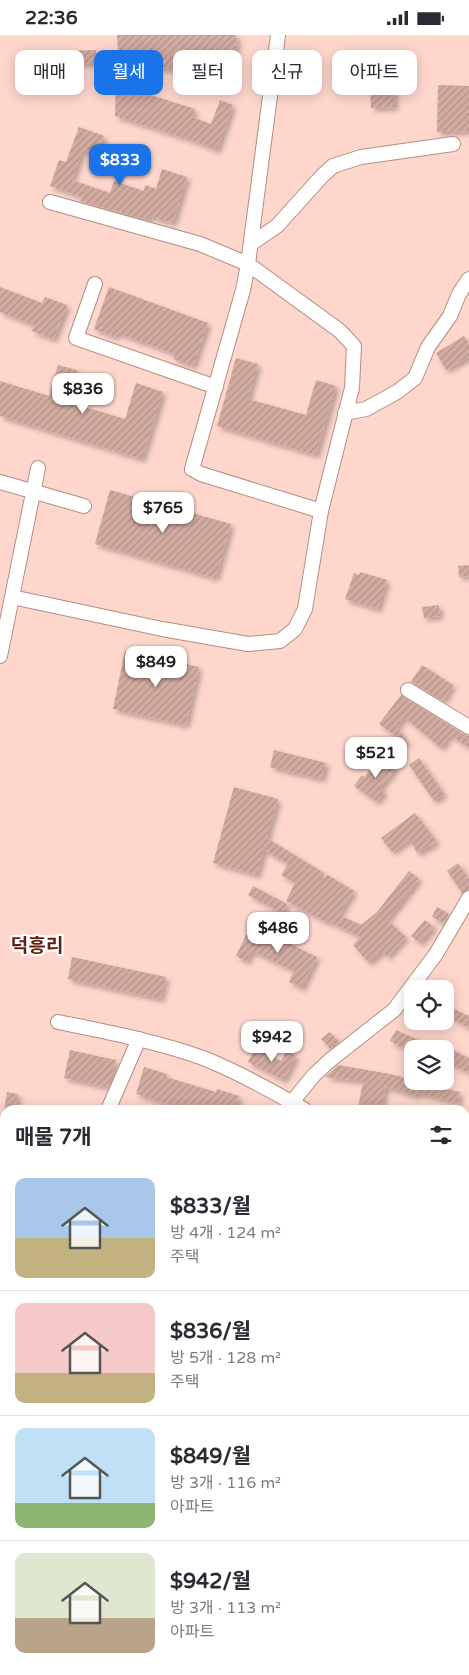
<!DOCTYPE html>
<html lang="ko">
<meta charset="utf-8">
<style>
:root{--surface:#fff;--page:#f7f7f7;--text:#2b2b33;--muted:#7c7c81;--line:#e1e1e2;--accent:#1a73e8}
body{margin:0;font-family:"Varela Round","Noto Sans KR",sans-serif;background:var(--page);color:var(--text);height:100vh;display:flex;flex-direction:column;font-size:19px;white-space:nowrap}
*{box-sizing:border-box;margin:0}
p{font-size:16px;color:var(--muted)}
.icon{flex:none;width:28px;height:28px;fill:none;stroke:currentColor;stroke-width:2;stroke-linecap:round;stroke-linejoin:round}
.map{position:relative;flex:1;overflow:hidden}
.sheet{position:absolute;left:0px;top:1070px;width:470px;height:570px;display:flex;flex-direction:column;background:var(--surface);border-radius:15px 15px 0 0;box-shadow:0 2px 12px #0003}
.sheet>*{flex:none}
.banner{position:absolute;left:15px;top:15px;width:440px;height:45px;display:flex;gap:10px}
.buttons{position:absolute;left:404px;top:945px;display:grid;gap:10px}
.buttons a{display:grid;place-items:center;width:50px;height:50px;border-radius:10px;background:var(--surface);box-shadow:0 2px 12px #0003;font-size:25px}
.price{position:absolute;translate:-50% -42px;padding:0 11px;border-radius:10px;background:#fff;color:#222;font-size:16px;line-height:32px;filter:drop-shadow(0 1px 2px #0008)}
.price::after{content:'';position:absolute;left:50%;top:30px;width:15px;height:11px;margin-left:-8px;background:inherit;clip-path:polygon(0 0,100% 0,50% 100%)}
.price.current{background:var(--accent);color:#fff}
ul{padding:0;list-style:none}
li{display:flex;align-items:center;gap:15px;height:125px;padding:0 15px}
li+li{border-top:1px solid var(--line)}
li span{display:grid;place-items:center;flex:none;width:140px;height:100px;border-radius:10px;color:#555}
li>.icon{margin-inline-start:auto}
span .icon{width:60px;height:60px;fill:#fffc;stroke-width:1}
li b{font-size:21px}
h2{display:flex;justify-content:space-between;align-items:center;height:60px;padding:0 15px;font-size:21px}
.pill{padding:0 18px;border-radius:10px;background:var(--surface);box-shadow:0 2px 12px #0003;font-size:18px;line-height:45px}
.pill.current{background:var(--accent);color:#fff}
.status{display:flex;justify-content:space-between;align-items:center;height:35px;padding:0 25px;background:var(--surface);direction:ltr}
.status svg{height:14px;fill:currentColor}
.map>svg:first-child{display:block}
.lines{fill:none;stroke-linecap:round;stroke-linejoin:round}
.stream{stroke:#f89f8a;stroke-width:4.5}
.building{fill:url(#building-hatch);filter:url(#shadow)}
.minor-casing{stroke:#b38d84;stroke-width:16}
.minor{stroke:#fff;stroke-width:14}
.labels{text-anchor:middle;stroke-width:4.5;stroke-linejoin:round;paint-order:stroke}
.quarter-label{font-size:19px;font-weight:bold;fill:#621f10;stroke:#fff}
</style>
<div class="status"><b>22:36</b><svg viewBox="0 0 49 12"><path d="M0 12V9h3v3zM5 12V6h3v6zM10 12V3h3v9zM15 12V0h3v12zM26 1h20v11H26zM47 4h2v5h-2z"/></svg></div>
<div class="map">
<svg width="469" height="1640" viewBox="0 0 469 1640">
<defs>
<pattern id="building-hatch" width="6" height="6" patternUnits="userSpaceOnUse" patternTransform="scale(1.25)"><rect width="6" height="6" fill="#d2aba1"/><path d="M-1 1l2-2M0 6l6-6M5 7l2-2" fill="none" stroke="#b4928a"/></pattern>
<filter id="shadow"><feDropShadow dx="3.5" dy="3.5" stdDeviation="2.5" flood-color="#0004"/></filter>
</defs>
<rect width="100%" height="100%" fill="#fed6cc"/>
<g class="lines">
<g class="stream">
<polyline points="465,1252 469,1243"/>
<polyline points="264,1640 266,1635"/>
</g>
</g>
<g class="building">
<polygon points="117,0 236,0 237,7 234,22 229,28 215,36 207,36 121,31 122,23 118,16"/>
<polygon points="96,15 96,29 62,27 62,16"/>
<polygon points="116,49 195,74 192,82 211,89 220,65 233,70 217,115 191,105 115,81"/>
<polygon points="394,50 395,72 371,73 370,51"/>
<polygon points="438,50 469,51 469,96 437,97"/>
<polygon points="79,92 104,101 98,120 83,115 72,145 110,158 114,146 144,156 145,150 156,154 162,134 187,142 173,188 149,181 148,185 80,166 82,162 50,151 59,125 66,127"/>
<polygon points="0,252 42,268 45,262 67,270 54,304 32,296 34,290 0,277"/>
<polygon points="109,252 208,288 193,331 173,324 175,319 117,298 116,302 94,294"/>
<polygon points="464,301 469,309 469,322 446,335 436,318"/>
<polygon points="236,323 258,329 248,364 306,380 316,345 336,351 316,420 217,391"/>
<polygon points="58,330 77,335 68,367 125,384 136,348 163,357 142,424 0,381 0,346 49,361"/>
<polygon points="110,455 231,489 216,543 95,509"/>
<polygon points="469,530 469,541 459,542 458,531"/>
<polygon points="360,537 387,545 378,574 345,564 354,538 359,540"/>
<polygon points="439,570 440,581 424,583 422,572"/>
<polygon points="125,616 199,632 186,690 113,674"/>
<polygon points="422,630 453,650 443,666 411,647"/>
<polygon points="401,660 464,699 469,701 469,713 450,700 441,713 404,682 398,691 395,689 409,709 408,710 379,689"/>
<polygon points="274,715 326,728 322,744 270,732"/>
<polygon points="381,721 396,733 380,753 384,757 377,767 354,751 362,740 364,742"/>
<polygon points="419,723 444,759 434,766 409,730"/>
<polygon points="234,752 278,764 267,803 324,838 315,851 328,840 354,856 339,880 361,890 377,877 409,836 419,844 387,885 406,902 387,922 382,916 369,928 353,910 361,902 329,887 328,888 286,866 295,848 281,840 288,829 264,815 257,840 213,828"/>
<polygon points="415,778 437,807 417,818 410,804 392,817 381,803"/>
<polygon points="458,828 469,844 469,854 462,858 447,836"/>
<polygon points="253,851 287,869 282,878 248,860"/>
<polygon points="437,872 449,879 444,888 432,882"/>
<polygon points="425,885 434,892 420,908 411,901"/>
<polygon points="251,890 317,922 302,953 289,947 294,936 252,916 247,927 236,921"/>
<polygon points="72,922 166,942 161,964 68,944"/>
<polygon points="445,970 469,981 469,993 445,979"/>
<polygon points="396,995 418,1005 414,1014 406,1014 390,1006"/>
<polygon points="330,997 339,1007 330,1014 321,1004"/>
<polygon points="445,1011 469,1023 469,1038 445,1026"/>
<polygon points="256,1012 281,1026 287,1016 296,1021 284,1045 248,1027"/>
<polygon points="70,1015 116,1025 108,1052 64,1043"/>
<polygon points="338,1030 390,1039 409,1044 408,1046 436,1046 433,1051 460,1057 458,1068 418,1058 417,1061 386,1052 381,1075 358,1073 363,1046 325,1042"/>
<polygon points="144,1032 167,1039 166,1042 216,1057 217,1054 239,1061 235,1075 186,1075 136,1059"/>
<polygon points="7,1057 18,1059 16,1075 4,1075"/>
</g>
<g class="lines">
<g class="minor-casing">
<g id="minor">
<polyline points="50,167 200,209 248,229 243,255 192,434 201,439 321,476"/>
<polyline points="252,208 277,191 322,141 333,131 361,122 453,109"/>
<polyline points="95,249 76,303 216,352"/>
<polyline points="345,378 366,374 397,357 415,343 428,312 450,281 459,259 469,244"/>
<polyline points="0,447 84,471"/>
<polyline points="12,562 38,433"/>
<polyline points="0,621 12,562 162,594 248,609 280,606 295,594 305,574 321,476 352,353 354,311 340,296 248,229 278,0"/>
<polyline points="408,655 469,692"/>
<path d="M58,987C107,997 156,1006 203,1023C236,1036 274,1057 305,1075"/>
<polyline points="292,1067 314,1040 329,1026 394,975 436,919 469,863"/>
<polyline points="108,1075 139,1004"/>
<polyline points="465,1113 469,1112"/>
<polyline points="465,1220 469,1211"/>
<polyline points="0,1574 5,1574"/>
</g>
</g>
<use href="#minor" class="minor"/>
</g>
<g class="labels">
<g class="quarter-label">
<text x="37" y="917">덕흥리</text>
</g>
</g>
</svg>
<div class="buttons">
<a><svg class="icon" aria-label="locate" viewBox="0 0 24 24"><circle cx="12" cy="12" r="6"/><path d="M12 2v4M12 18v4M2 12h4M18 12h4"/></svg></a>
<a><svg class="icon" aria-label="layers" viewBox="0 0 24 24"><path d="M12 4l9 5-9 5-9-5zM3 14l9 5 9-5"/></svg></a>
</div>
<b class="price current" style="left:120px;top:151px">$833</b>
<b class="price" style="left:83px;top:380px">$836</b>
<b class="price" style="left:163px;top:499px">$765</b>
<b class="price" style="left:156px;top:653px">$849</b>
<b class="price" style="left:376px;top:744px">$521</b>
<b class="price" style="left:278px;top:919px">$486</b>
<b class="price" style="left:272px;top:1028px">$942</b>
<div class="banner">
<a class="pill">매매</a>
<a class="pill current">월세</a>
<a class="pill">필터</a>
<a class="pill">신규</a>
<a class="pill">아파트</a>
</div>
<section class="sheet">
<h2>매물 7개<svg class="icon" aria-label="filters" viewBox="0 0 24 24"><path d="M4 7h16M4 17h16"/><circle cx="9" cy="7" r="2"/><circle cx="15" cy="17" r="2"/></svg></h2>
<ul>
<li><span style="background:linear-gradient(#a9c7e8 60%,#c2b280 0)"><svg class="icon" aria-label="home" viewBox="0 0 24 24"><path d="M3 11l9-7 9 7M6 9v11h12V9"/></svg></span><div><b>$833/월</b><p>방 4개 · 124 m²</p><p>주택</p></div></li>
<li><span style="background:linear-gradient(#f6c9c9 70%,#c2b280 0)"><svg class="icon" aria-label="home" viewBox="0 0 24 24"><path d="M3 11l9-7 9 7M6 9v11h12V9"/></svg></span><div><b>$836/월</b><p>방 5개 · 128 m²</p><p>주택</p></div></li>
<li><span style="background:linear-gradient(#bfe0f5 75%,#8fb573 0)"><svg class="icon" aria-label="home" viewBox="0 0 24 24"><path d="M3 11l9-7 9 7M6 9v11h12V9"/></svg></span><div><b>$849/월</b><p>방 3개 · 116 m²</p><p>아파트</p></div></li>
<li><span style="background:linear-gradient(#dfe7d0 65%,#b9a48a 0)"><svg class="icon" aria-label="home" viewBox="0 0 24 24"><path d="M3 11l9-7 9 7M6 9v11h12V9"/></svg></span><div><b>$942/월</b><p>방 3개 · 113 m²</p><p>아파트</p></div></li>
</ul>
</section>
</div>
